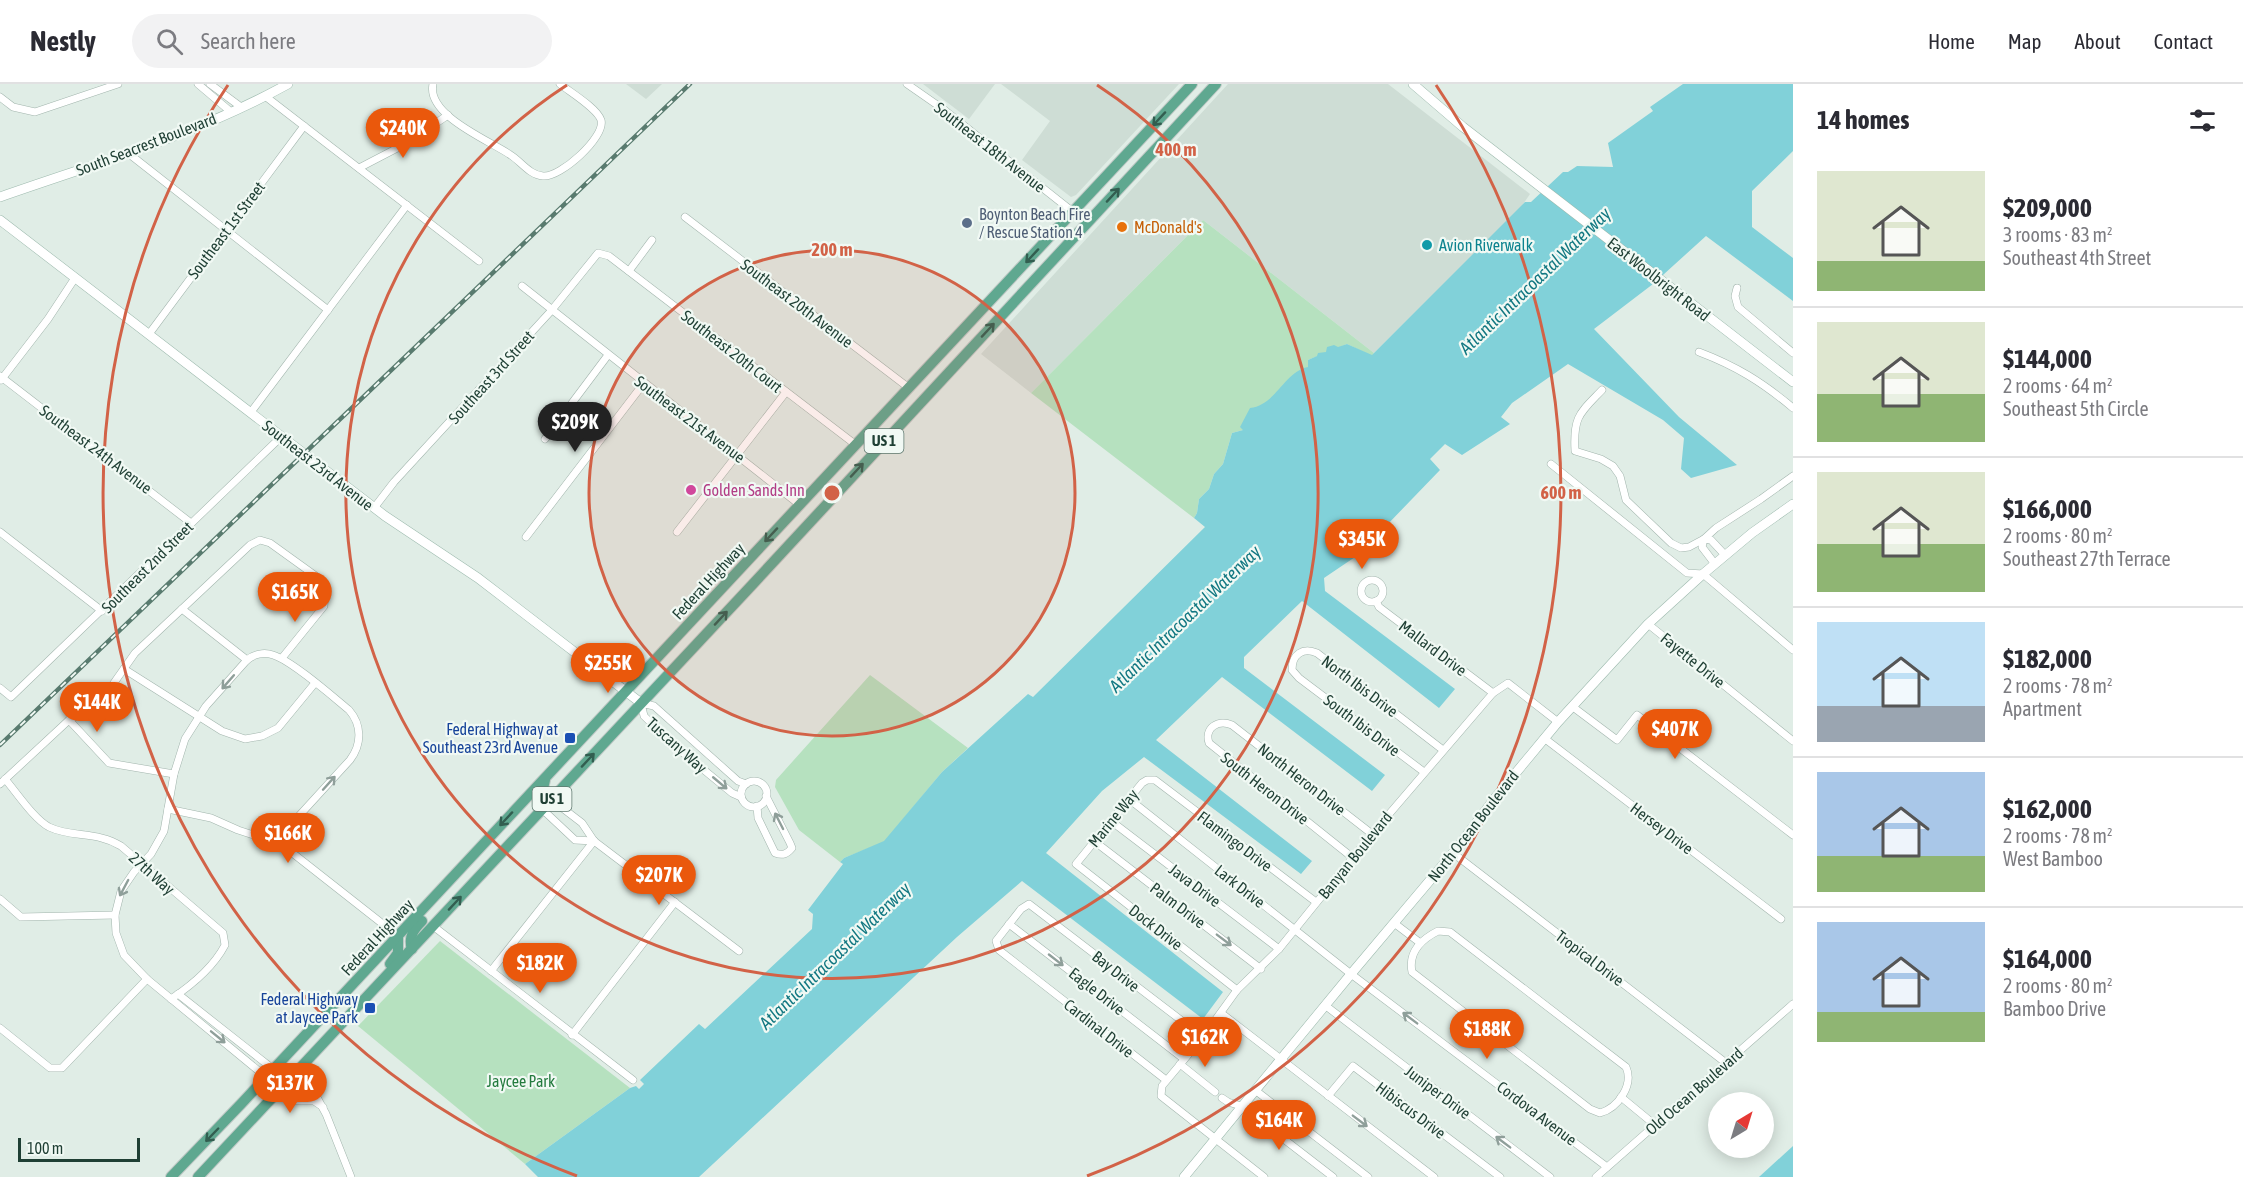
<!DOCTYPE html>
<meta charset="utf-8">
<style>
:root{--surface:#fff;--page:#f2f2f3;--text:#2b2b33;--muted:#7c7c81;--line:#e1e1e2;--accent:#ea580c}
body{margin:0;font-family:"Asap Condensed",sans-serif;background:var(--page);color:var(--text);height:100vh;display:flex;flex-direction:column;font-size:22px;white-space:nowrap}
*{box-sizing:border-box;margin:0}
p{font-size:20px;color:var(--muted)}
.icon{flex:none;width:33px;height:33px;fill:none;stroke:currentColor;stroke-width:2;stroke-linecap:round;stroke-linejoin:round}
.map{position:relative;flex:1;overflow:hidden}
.sheet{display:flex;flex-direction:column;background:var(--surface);width:450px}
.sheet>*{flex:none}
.needle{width:39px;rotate:38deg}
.controls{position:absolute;left:1708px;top:1008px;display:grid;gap:12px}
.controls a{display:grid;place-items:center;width:66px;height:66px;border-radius:50%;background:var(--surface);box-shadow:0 3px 15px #0003;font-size:30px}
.scale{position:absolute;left:18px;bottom:15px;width:122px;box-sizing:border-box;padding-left:6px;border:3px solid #1f3f34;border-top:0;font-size:16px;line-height:21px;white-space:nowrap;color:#1f3f34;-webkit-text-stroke:4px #f1f9f4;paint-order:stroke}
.price{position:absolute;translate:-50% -51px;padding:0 14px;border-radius:21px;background:var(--accent);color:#fff;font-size:20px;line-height:39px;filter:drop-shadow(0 2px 3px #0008)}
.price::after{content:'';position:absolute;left:50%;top:36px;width:18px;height:14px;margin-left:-9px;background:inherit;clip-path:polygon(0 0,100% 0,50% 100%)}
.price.current{background:#222;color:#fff}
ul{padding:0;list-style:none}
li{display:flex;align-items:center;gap:18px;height:150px;padding:0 24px}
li+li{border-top:2px solid var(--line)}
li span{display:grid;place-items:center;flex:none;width:168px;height:120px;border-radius:0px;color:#555}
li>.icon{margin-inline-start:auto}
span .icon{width:72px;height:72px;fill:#fffc;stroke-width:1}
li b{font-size:26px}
h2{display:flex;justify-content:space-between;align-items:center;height:72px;padding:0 24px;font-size:26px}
header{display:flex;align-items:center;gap:36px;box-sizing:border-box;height:84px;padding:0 30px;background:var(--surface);border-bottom:2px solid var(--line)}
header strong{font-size:28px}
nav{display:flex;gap:33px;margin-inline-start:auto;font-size:21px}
.search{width:420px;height:54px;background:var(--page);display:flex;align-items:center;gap:15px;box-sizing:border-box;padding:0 21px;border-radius:33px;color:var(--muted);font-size:22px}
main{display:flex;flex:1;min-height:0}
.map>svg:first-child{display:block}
.built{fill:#ceddd5}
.green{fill:#b6e1bf}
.water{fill:#81d1d9}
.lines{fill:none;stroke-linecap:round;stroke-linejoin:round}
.street-casing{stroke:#a2b5ad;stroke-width:8}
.secondary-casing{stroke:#9dbaae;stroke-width:10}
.primary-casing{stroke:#c0c9c6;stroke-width:12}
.street{stroke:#fff;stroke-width:7}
.secondary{stroke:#fff;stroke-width:9}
.primary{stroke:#5fa890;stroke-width:10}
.rail-casing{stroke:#597b6f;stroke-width:4.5}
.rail{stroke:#f1f9f4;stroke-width:2;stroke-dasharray:7;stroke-linecap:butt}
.oneway{stroke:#325e50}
.oneway2{stroke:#8f9f9a}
.ring{fill:none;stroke:#d26247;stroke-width:3}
.service-dot{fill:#5c6f8a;stroke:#f1f9f4;stroke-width:2}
.food-dot{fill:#e8710a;stroke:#f1f9f4;stroke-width:2}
.culture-dot{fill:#0f9aa8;stroke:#f1f9f4;stroke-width:2}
.hotel-dot{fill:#d1479c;stroke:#f1f9f4;stroke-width:2}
.transit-dot{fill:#1a4fb4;stroke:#f1f9f4;stroke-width:2}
.labels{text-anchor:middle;stroke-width:4.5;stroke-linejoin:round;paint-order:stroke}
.shield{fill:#f1f9f4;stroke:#5e776e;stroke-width:1.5}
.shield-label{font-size:15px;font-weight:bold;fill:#1f3f34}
.street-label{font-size:16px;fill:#1f3f34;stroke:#f1f9f4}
.service-label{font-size:16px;fill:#4e5e75;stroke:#f1f9f4;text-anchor:start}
.food-label{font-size:16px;fill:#c56008;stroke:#f1f9f4;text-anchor:start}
.culture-label{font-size:16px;fill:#0d838f;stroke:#f1f9f4;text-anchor:start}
.hotel-label{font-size:16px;fill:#b23c85;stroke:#f1f9f4;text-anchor:start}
.transit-label{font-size:16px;fill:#164399;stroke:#f1f9f4;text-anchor:end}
.park-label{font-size:16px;fill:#247b3f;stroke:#f1f9f4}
.water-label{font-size:18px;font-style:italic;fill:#127882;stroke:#f1f9f4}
.centre{fill:#d26247;stroke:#f1f9f4;stroke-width:3}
.ring-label{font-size:18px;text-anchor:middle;font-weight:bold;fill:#d26247;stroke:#f1f9f4;stroke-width:4.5;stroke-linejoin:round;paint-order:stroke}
</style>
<header>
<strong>Nestly</strong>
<div class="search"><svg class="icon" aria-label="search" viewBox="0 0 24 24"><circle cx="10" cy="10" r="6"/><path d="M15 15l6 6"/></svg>Search here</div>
<nav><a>Home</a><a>Map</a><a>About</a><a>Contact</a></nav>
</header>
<main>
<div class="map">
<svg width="1793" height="1093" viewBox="0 0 1793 1093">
<rect width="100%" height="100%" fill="#e0ede6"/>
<g class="built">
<polygon points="626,0 662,0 646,15"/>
<polygon points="923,0 995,0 969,35"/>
<polygon points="1001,0 1179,0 1076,111 1071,113 1022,76 1050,37"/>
<polygon points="1228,0 1388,0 1530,110 1519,126 1374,269 1203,136 1031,309 981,270"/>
</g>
<g class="green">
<polygon points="1203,136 1374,269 1372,272 1347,260 1308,276 1308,283 1262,323 1243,346 1232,349 1223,380 1214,390 1209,405 1199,415 1197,429 1194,434 1031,309"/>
<polygon points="870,591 968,664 942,688 884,758 844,774 840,778 799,746 775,703 776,696"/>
<polygon points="440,857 630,1004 525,1080 358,942"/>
</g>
<g class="water">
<path d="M1683,0H1793V67L1752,107V143L1793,174V217L1706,152L1653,200L1594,245L1679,333L1737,381L1691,394L1681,385L1684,354L1663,336L1568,280L1512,319L1501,333L1510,340L1462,371L1445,360L1430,375L1440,386L1358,471L1324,494L1325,507L1455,605L1439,624L1302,517L1244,573V584L1385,691L1372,707L1222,593L1156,656L1312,777L1301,790L1144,673L1102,707L1046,769L1223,908L1203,935L1022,797L957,853L699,1093H538L525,1080L630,1004L636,1002L639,1005L644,1000L640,996L699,940L705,945L812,845L813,830L808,826L843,780L840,778L844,774L884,757L942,688L1028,610L1033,613L1205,443L1194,434L1197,429L1199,415L1209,405L1214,390L1223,380L1232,349L1243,346L1240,343L1250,324C1276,321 1284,288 1308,283V276L1317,272L1318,269L1326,268L1327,263L1334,261L1338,263L1347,260L1372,271L1525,118H1531L1563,88H1568L1577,82L1613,83L1608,59L1653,27L1650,23Z"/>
<polygon points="1793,1062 1793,1093 1759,1093"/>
</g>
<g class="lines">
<g class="street-casing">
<g id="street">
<polyline points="198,0 231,28"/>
<polyline points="210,0 241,23"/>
<path d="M433,0C426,31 488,56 509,70C521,77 529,91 543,92C560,94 606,53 601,36C597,24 570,8 560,0"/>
<polyline points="907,0 943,25 1073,128"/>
<polyline points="265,12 479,177"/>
<polyline points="0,13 13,23 35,28 118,0"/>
<polyline points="128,69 328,226"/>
<polyline points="359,84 407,59 448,31"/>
<polyline points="685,133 909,304"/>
<polyline points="629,187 652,156"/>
<polyline points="522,202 800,421"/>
<polyline points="1737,204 1735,212 1738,223 1793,269"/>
<polyline points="149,250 304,42"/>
<path d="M1699,268C1736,282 1762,298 1793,324"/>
<polyline points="0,292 191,439"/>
<polyline points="1,296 48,235 75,194"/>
<path d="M1602,306C1580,329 1573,332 1575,367L1601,375L1613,382L1620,392L1626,416L1671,459L1681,464L1689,463L1704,455L1716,444L1761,415L1793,392"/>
<polyline points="251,328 407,121"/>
<polyline points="545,355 608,271"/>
<polyline points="1551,380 1687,489 1703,490 1793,566"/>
<polyline points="374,424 394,398 551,227 598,169 609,172 856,361"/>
<polyline points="0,448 102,527"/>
<polyline points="677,448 786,308"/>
<polyline points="526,453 644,299"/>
<polyline points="1715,480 1702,463 1704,455 1711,456 1725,471"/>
<circle cx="1372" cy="507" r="11"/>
<polyline points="1376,517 1379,523 1493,609"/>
<polyline points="182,525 247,576"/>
<polyline points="1648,540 1793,657"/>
<polyline points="124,585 222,647 245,655 262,652 278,644 315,599"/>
<polyline points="0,604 11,613 282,352"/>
<polyline points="1573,623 1617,656 1637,631 1793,751"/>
<polyline points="69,636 109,679 174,690"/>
<polyline points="1544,654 1781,835"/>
<path d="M1424,688L1299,594L1292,586C1292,570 1303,563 1317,569L1443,666"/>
<path d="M5,695C17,709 34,735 49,743C72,754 97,747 121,762L223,849L225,861C213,884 192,901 171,915"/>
<circle cx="754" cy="710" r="13"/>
<polyline points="0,700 69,636 94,622 104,613 135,569 250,461 260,456 270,459 320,495 325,505 324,522 282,574"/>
<polyline points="741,713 732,709 676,663 644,632 641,619 654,622 738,697 746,700"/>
<polyline points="1129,715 1351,890 1607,1083"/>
<polyline points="552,716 582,739 594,757 739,867"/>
<path d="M757,722L758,734L775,769C783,772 787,770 792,764L790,759L766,712"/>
<polyline points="168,725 211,734 238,746 281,760 398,852"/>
<polyline points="542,725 575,756 594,757"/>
<polyline points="1111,737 1279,865"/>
<path d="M276,757L350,676C362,660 362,641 349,626C332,612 291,576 273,571C264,568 254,570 247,576L206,622L185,655L174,690L164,747L151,770L134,788L121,807L115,831L116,849L124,871L147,895L266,993L287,1014L291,1017H314L323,1023"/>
<polyline points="1094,757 1261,885"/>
<polyline points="1453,769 1726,979"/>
<path d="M1353,774L1209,659C1204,644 1218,635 1232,641L1372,750"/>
<polyline points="0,815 21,833 115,831"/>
<polyline points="1394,839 1419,858"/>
<polyline points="1009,840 1184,975"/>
<polyline points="433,842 633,996"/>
<path d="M1438,847L1450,848L1626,983C1634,1001 1618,1024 1600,1029L1590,1025L1412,888C1408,868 1422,855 1438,847Z"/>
<polyline points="491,887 594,757"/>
<polyline points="1237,906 1076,780 1142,699 1147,696 1155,696 1316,818"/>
<path d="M178,910L273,985C292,1006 290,998 313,1006L326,1030L351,1093"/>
<polyline points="1326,922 1550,1093"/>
<polyline points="1221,929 1434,1093"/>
<polyline points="0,944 50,984 62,984 147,895"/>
<polyline points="572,951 675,818"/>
<polyline points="1180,980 1215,1008"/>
<polyline points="1166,996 999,866 996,857 1021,825 1029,820 1203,953"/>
<polyline points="1255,1006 1368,1093"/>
<polyline points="1328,1012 1353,982 1500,1093"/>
<polyline points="1621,1013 1655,1041"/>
<polyline points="1222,1014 1228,1018 1241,1022 1333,1093"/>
<polyline points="1264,1093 1161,1012 1162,1002 1203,953 1237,906 1279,865 1372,750 1493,609 1508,599 1558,638"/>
<polyline points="1596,1093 1793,920"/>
</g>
</g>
<g class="secondary-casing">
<g id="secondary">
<polyline points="1413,0 1463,43 1793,298"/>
<path d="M0,113C97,79 198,50 288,0"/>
<polyline points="0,136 385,432 478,494 641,619"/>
<polyline points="1184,1093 1351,890 1453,769 1495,714 1558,638 1648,540 1703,490 1752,449 1793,420"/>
</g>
</g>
<g class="primary-casing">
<g id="primary">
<polyline points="542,725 540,717 545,696"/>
<path d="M412,865C408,853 414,845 422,837"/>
<polyline points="390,880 398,869 398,852"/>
<polyline points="171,1093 241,1020 1192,0"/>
<polyline points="198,1093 752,501 1216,0"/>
</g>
</g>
<use href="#street" class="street"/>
<use href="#secondary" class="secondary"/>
<use href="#primary" class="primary"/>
<g class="rail-casing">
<polyline id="rail" points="0,661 690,0"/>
</g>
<use href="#rail" class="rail"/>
</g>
<defs><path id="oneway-shaft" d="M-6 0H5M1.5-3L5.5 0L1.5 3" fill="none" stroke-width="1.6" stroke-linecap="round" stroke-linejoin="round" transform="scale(1.5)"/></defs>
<g class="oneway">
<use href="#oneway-shaft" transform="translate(1159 35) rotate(133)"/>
<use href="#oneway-shaft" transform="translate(1113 111) rotate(-47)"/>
<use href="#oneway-shaft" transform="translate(1032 172) rotate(133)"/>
<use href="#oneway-shaft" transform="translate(988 246) rotate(-47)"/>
<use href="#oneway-shaft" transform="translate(857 386) rotate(-47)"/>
<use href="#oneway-shaft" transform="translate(771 451) rotate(133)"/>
<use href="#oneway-shaft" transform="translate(721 534) rotate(-47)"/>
<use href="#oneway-shaft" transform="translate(588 676) rotate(-47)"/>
<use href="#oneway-shaft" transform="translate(506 735) rotate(133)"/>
<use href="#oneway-shaft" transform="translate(455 819) rotate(-47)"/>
<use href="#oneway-shaft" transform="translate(212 1051) rotate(134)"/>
</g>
<g class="oneway2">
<use href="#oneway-shaft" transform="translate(228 598) rotate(131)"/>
<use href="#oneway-shaft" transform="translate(329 699) rotate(-48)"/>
<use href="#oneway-shaft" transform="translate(720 699) rotate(40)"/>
<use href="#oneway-shaft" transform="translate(779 737) rotate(-117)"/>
<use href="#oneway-shaft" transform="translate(124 804) rotate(118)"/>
<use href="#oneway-shaft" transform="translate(1224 856) rotate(37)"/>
<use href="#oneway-shaft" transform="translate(1056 876) rotate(38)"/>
<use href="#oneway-shaft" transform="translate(1410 934) rotate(-143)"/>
<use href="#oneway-shaft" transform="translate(218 953) rotate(39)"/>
<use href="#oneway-shaft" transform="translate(1360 1037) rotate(37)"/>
<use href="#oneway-shaft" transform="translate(1503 1058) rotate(-143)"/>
</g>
<circle cx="832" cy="409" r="243" fill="#d26247" fill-opacity=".12"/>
<g class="ring">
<circle cx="832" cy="409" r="243"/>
<path d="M1097 1A486 486 0 1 1 567 1"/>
<path d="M577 1092A729 729 0 0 1 228 1M1436 1A729 729 0 0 1 1087 1092"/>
</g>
<circle class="service-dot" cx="967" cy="139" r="6"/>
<circle class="food-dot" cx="1122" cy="143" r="6"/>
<circle class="culture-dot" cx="1427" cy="161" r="6"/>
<circle class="hotel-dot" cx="691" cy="406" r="6"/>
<g class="transit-dot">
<rect x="564" y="648" width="12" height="12" rx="3"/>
<rect x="364" y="918" width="12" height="12" rx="3"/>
</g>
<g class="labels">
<g class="shield">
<rect x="864.5" y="345" width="39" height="24" rx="4.5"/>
<rect x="532.5" y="703" width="39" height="24" rx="4.5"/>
</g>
<g class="shield-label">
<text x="884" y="362">US 1</text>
<text x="552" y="720">US 1</text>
</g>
<g class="street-label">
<text transform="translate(146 60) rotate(-21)" y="6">South Seacrest Boulevard</text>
<text transform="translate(990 63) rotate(38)" y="6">Southeast 18th Avenue</text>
<text transform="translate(226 146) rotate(-53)" y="6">Southeast 1st Street</text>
<text transform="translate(1659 195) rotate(38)" y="6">East Woolbright Road</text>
<text transform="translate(797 219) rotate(37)" y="6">Southeast 20th Avenue</text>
<text transform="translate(732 267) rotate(38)" y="6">Southeast 20th Court</text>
<text transform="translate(491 293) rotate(-48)" y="6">Southeast 3rd Street</text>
<text transform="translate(690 335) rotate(37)" y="6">Southeast 21st Avenue</text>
<text transform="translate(96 365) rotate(37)" y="6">Southeast 24th Avenue</text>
<text transform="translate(318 381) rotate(38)" y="6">Southeast 23rd Avenue</text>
<text transform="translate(147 483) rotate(-45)" y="6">Southeast 2nd Street</text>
<text transform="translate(708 497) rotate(-47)" y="6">Federal Highway</text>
<text transform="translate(1433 564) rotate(37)" y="6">Mallard Drive</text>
<text transform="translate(1693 576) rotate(39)" y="6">Fayette Drive</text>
<text transform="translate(1360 602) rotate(37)" y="6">North Ibis Drive</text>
<text transform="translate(1362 641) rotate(37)" y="6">South Ibis Drive</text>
<text transform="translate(677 661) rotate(42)" y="6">Tuscany Way</text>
<text transform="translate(1302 695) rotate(38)" y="6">North Heron Drive</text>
<text transform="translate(1265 704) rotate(38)" y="6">South Heron Drive</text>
<text transform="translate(1113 734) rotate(-51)" y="6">Marine Way</text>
<text transform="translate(1473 742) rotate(-52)" y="6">North Ocean Boulevard</text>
<text transform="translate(1662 744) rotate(37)" y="6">Hersey Drive</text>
<text transform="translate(1235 757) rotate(37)" y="6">Flamingo Drive</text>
<text transform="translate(1355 771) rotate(-51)" y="6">Banyan Boulevard</text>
<text transform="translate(152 789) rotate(42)" y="6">27th Way</text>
<text transform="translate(1195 801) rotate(37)" y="6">Java Drive</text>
<text transform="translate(1240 802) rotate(38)" y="6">Lark Drive</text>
<text transform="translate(1178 821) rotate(37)" y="6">Palm Drive</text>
<text transform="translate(1156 843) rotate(38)" y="6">Dock Drive</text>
<text transform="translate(377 853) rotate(-47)" y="6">Federal Highway</text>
<text transform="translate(1590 874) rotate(37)" y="6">Tropical Drive</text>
<text transform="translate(1116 887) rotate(38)" y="6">Bay Drive</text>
<text transform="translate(1097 907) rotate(38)" y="6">Eagle Drive</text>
<text transform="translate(1099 944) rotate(38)" y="6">Cardinal Drive</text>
<text transform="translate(1694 1007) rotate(-41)" y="6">Old Ocean Boulevard</text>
<text transform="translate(1438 1008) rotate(37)" y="6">Juniper Drive</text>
<text transform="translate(1411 1026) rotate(37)" y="6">Hibiscus Drive</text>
<text transform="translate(1537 1029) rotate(37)" y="6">Cordova Avenue</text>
</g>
<g class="service-label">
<text x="979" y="136">Boynton Beach Fire<tspan x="979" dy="18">/ Rescue Station 4</tspan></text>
</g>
<g class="food-label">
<text x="1134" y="149">McDonald's</text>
</g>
<g class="culture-label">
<text x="1439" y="167">Avion Riverwalk</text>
</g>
<g class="hotel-label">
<text x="703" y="412">Golden Sands Inn</text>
</g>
<g class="transit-label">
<text x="558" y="651">Federal Highway at<tspan x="558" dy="18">Southeast 23rd Avenue</tspan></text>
<text x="358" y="921">Federal Highway<tspan x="358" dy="18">at Jaycee Park</tspan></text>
</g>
<g class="park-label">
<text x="521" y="1003">Jaycee Park</text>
</g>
<g class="water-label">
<text transform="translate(1535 197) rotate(-44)" y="6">Atlantic Intracoastal Waterway</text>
<text transform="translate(1185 535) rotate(-44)" y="6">Atlantic Intracoastal Waterway</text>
<text transform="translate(835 872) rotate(-44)" y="6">Atlantic Intracoastal Waterway</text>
</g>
</g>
<circle cx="832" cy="409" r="9" class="centre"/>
<g class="ring-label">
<text x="1176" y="72">400 m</text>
<text x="832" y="172">200 m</text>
<text x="1561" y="415">600 m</text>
</g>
</svg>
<div class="controls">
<a><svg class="needle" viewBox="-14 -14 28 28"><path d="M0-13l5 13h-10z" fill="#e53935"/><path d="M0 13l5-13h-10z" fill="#7c7c81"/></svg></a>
</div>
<div class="scale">100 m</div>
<b class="price" style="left:403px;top:75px">$240K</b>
<b class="price current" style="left:575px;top:369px">$209K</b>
<b class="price" style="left:1362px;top:486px">$345K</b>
<b class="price" style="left:295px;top:539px">$165K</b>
<b class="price" style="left:608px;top:610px">$255K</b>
<b class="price" style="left:97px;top:649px">$144K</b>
<b class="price" style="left:1675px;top:676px">$407K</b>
<b class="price" style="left:288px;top:780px">$166K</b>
<b class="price" style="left:659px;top:822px">$207K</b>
<b class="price" style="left:540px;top:910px">$182K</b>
<b class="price" style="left:1487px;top:976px">$188K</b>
<b class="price" style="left:1205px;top:984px">$162K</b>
<b class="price" style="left:290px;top:1030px">$137K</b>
<b class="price" style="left:1279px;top:1067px">$164K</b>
</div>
<section class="sheet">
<h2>14 homes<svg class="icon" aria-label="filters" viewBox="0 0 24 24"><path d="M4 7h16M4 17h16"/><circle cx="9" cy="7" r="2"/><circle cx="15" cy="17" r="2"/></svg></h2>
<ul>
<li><span style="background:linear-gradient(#dfe7d0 75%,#8fb573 0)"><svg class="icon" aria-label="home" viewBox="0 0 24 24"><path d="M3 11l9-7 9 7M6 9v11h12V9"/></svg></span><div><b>$209,000</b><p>3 rooms · 83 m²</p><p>Southeast 4th Street</p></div></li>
<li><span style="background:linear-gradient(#dfe7d0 60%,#8fb573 0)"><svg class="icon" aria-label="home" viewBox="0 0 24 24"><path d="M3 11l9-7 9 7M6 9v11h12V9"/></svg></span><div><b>$144,000</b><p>2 rooms · 64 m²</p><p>Southeast 5th Circle</p></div></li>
<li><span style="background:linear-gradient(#dfe7d0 60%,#8fb573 0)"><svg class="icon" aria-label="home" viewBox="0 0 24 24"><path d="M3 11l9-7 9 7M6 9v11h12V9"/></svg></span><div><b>$166,000</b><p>2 rooms · 80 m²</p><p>Southeast 27th Terrace</p></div></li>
<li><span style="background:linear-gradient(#bfe0f5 70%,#9aa5b1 0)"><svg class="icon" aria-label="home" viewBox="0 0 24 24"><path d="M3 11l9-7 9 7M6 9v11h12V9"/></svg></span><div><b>$182,000</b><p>2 rooms · 78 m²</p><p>Apartment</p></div></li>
<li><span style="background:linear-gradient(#a9c7e8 70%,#8fb573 0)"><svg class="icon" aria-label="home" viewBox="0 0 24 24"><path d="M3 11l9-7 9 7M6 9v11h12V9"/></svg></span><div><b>$162,000</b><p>2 rooms · 78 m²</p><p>West Bamboo</p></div></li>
<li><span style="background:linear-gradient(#a9c7e8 75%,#8fb573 0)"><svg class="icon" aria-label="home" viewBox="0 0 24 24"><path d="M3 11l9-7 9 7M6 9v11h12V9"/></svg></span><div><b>$164,000</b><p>2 rooms · 80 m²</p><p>Bamboo Drive</p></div></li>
</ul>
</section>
</main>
